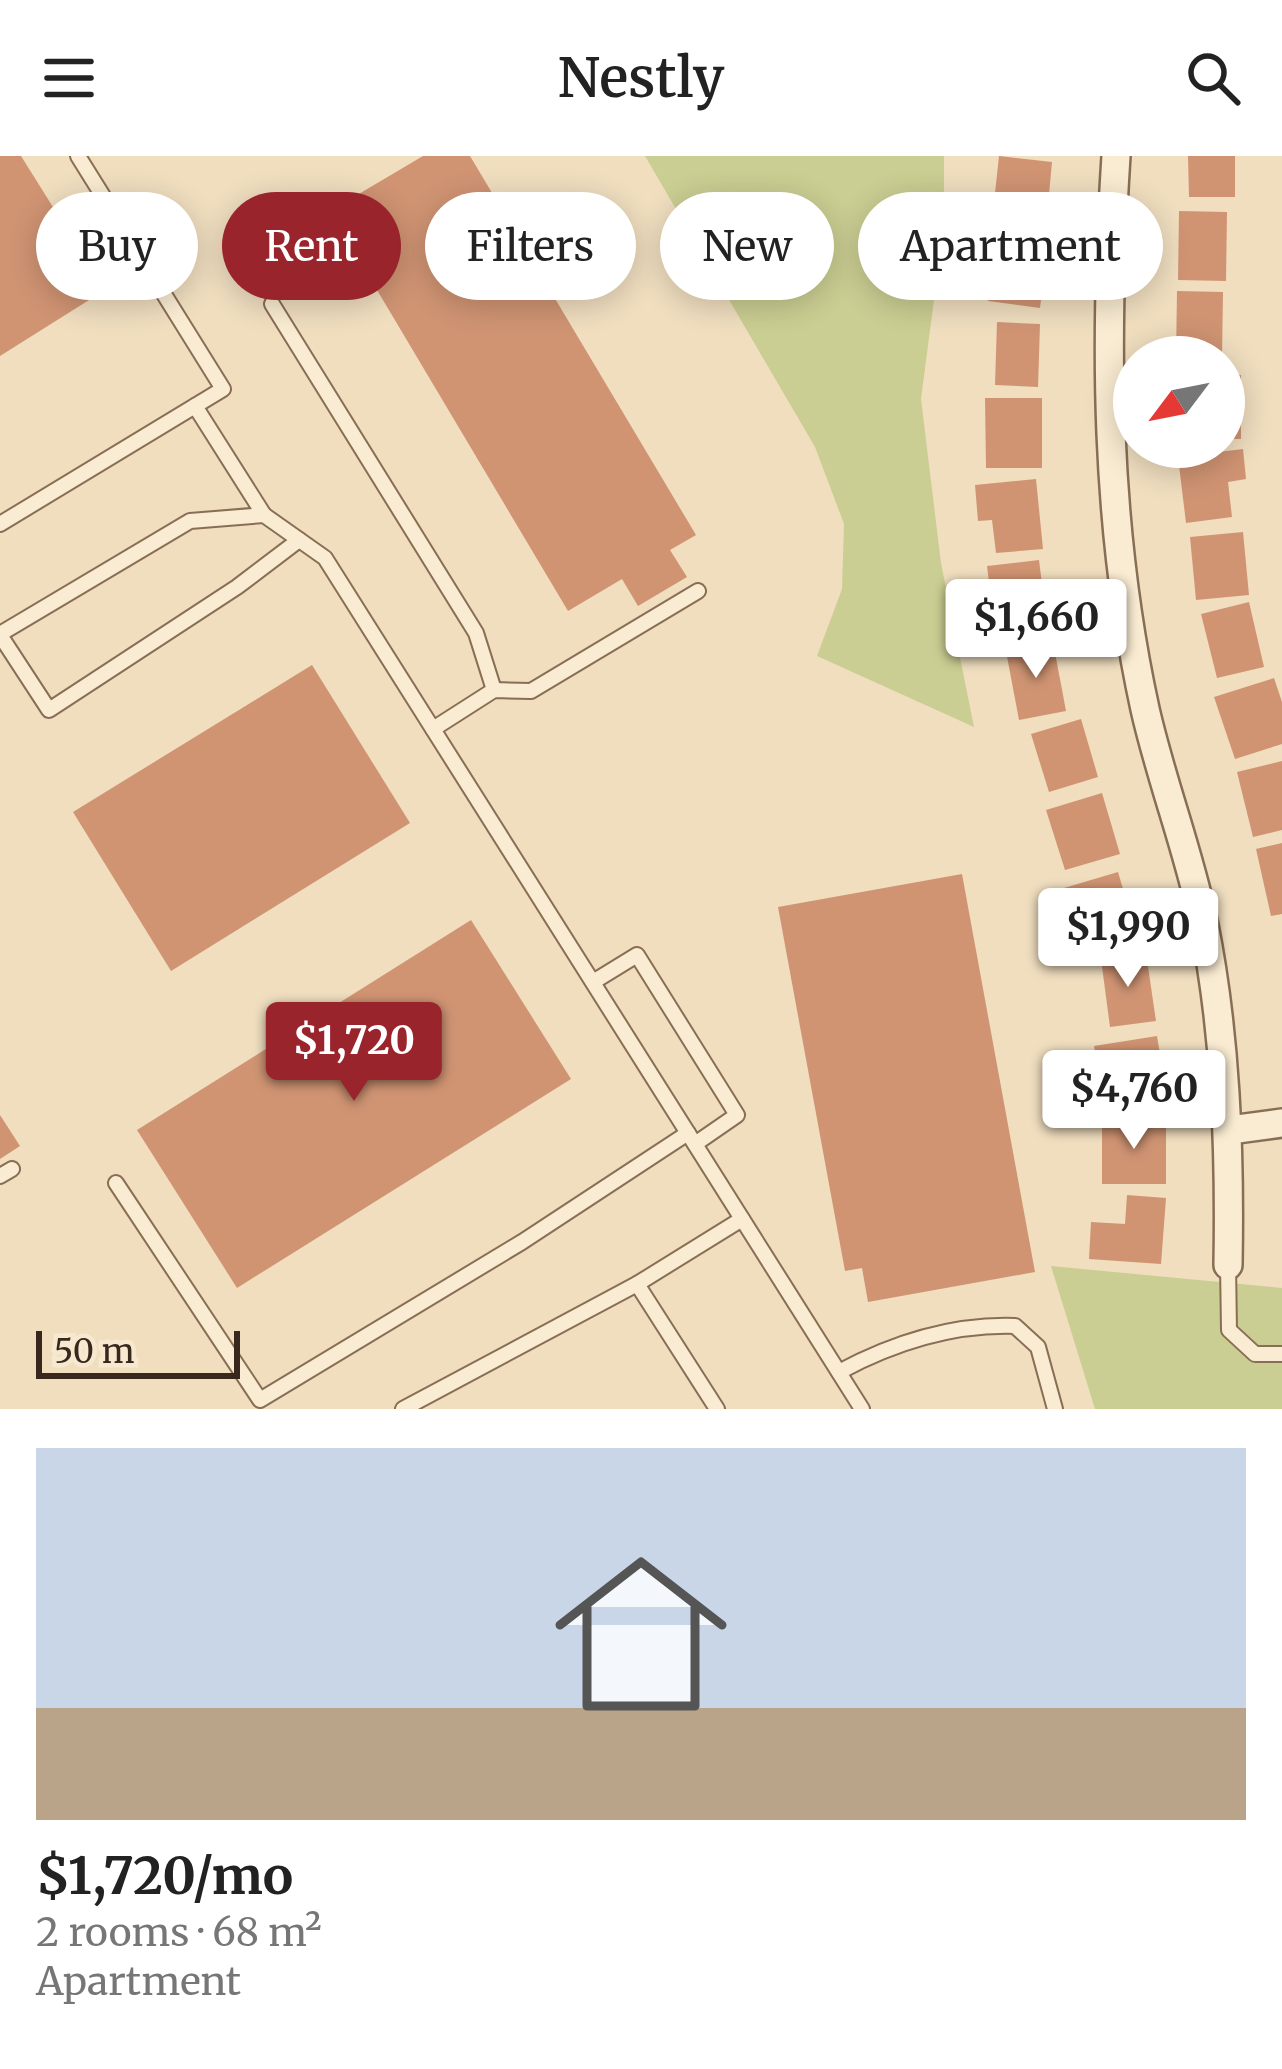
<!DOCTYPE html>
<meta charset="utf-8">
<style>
:root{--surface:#fff;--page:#f6f6f6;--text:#222;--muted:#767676;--line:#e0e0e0;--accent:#9a242c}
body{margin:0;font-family:Merriweather,serif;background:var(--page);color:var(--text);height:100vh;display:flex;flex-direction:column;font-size:45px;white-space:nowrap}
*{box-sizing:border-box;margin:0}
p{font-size:39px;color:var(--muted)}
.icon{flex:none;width:66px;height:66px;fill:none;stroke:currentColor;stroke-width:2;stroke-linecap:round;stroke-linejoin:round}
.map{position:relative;height:1253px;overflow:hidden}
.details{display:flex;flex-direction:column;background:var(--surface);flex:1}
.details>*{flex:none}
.top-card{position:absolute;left:36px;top:36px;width:1212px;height:108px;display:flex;gap:24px}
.needle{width:78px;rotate:238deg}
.fabs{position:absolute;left:1113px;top:180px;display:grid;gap:24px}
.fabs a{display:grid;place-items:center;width:132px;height:132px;border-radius:50%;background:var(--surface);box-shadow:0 6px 30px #0003;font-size:60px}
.scale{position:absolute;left:36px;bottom:30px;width:204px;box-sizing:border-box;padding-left:12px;border:6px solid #38271c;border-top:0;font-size:33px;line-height:42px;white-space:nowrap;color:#38271c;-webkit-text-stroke:9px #f7e9cf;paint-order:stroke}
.price{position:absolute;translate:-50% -102px;padding:0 27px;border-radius:12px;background:#fff;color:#222;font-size:39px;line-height:78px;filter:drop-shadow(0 3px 6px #0008)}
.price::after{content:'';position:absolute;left:50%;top:72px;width:36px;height:27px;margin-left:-18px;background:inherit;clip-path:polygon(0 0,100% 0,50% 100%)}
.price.on{background:var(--accent);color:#fff}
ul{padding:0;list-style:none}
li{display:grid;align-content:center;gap:24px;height:636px;padding:0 36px}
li+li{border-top:3px solid var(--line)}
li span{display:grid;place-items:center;height:372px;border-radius:0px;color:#555}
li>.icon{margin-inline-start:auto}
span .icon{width:216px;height:216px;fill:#fffc;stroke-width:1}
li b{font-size:51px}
.pill{padding:0 42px;border-radius:54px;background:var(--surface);box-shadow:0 6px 30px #0003;font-size:42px;line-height:108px}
.pill.on{background:var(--accent);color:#fff}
header{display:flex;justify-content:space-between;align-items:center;height:156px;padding:0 36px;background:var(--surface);font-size:54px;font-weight:600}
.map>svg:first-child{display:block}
.green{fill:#cbce92}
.building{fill:#d09473}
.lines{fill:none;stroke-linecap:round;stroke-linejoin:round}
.lane-casing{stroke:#896e56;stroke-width:18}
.street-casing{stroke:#896e56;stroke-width:32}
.lane{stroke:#faecd2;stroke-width:14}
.street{stroke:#faecd2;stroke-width:27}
</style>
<header><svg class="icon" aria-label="menu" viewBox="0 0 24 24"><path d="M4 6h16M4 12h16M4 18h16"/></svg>Nestly<svg class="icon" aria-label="search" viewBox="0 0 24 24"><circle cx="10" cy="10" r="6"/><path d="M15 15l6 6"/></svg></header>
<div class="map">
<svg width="1282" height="1253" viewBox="0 0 1282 1253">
<rect width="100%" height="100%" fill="#f0debf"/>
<g class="green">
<polygon points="645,0 944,0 944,67 921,243 941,407 974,571 817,500 842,433 844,368 815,291"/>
<polygon points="1051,1110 1282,1132 1282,1253 1095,1253"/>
</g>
<g class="building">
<polygon points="0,0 21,0 105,134 0,200"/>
<polygon points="423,0 470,0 696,379 670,394 687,421 638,450 622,423 568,455 330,55"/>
<polygon points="999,0 1052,6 1046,71 992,65"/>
<polygon points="1188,0 1235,0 1235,41 1189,41"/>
<polygon points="1179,55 1227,56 1226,125 1178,124"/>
<polygon points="997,75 1049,82 1040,152 988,145"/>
<polygon points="1177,135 1223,136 1222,201 1176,201"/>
<polygon points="997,166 1040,168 1038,231 995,229"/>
<rect x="1224" y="219" width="17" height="64"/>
<polygon points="985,242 1042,242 1042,312 986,312"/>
<polygon points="1243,293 1246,323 1228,326 1232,361 1186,367 1178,301"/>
<polygon points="1036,323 1043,393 996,397 992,364 978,365 975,329"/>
<polygon points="1243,376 1249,439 1196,444 1190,381"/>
<polygon points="1039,404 1048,475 996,481 987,410"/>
<polygon points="1249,446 1264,511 1217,522 1201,458"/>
<polygon points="1053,486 1066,555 1019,564 1006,495"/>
<polygon points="312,509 410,667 171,815 73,656"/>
<polygon points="1274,522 1282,546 1282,588 1235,603 1214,541"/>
<polygon points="1081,563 1098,621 1049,636 1031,578"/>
<polygon points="1282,605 1282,674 1253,681 1237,616"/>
<polygon points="1102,637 1120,698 1065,714 1046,654"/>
<polygon points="1282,687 1282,758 1271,760 1256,693"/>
<polygon points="1118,716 1137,780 1083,796 1064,732"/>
<polygon points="962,718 1035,1116 868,1146 862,1112 845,1115 778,751"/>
<polygon points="471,764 571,923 237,1132 137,974"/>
<polygon points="1146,797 1156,865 1110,871 1101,803"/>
<polygon points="1157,880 1168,946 1104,956 1094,890"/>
<polygon points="0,959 20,990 0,1003"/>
<rect x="1102" y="964" width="64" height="64"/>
<polygon points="1127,1039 1166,1042 1161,1108 1089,1103 1091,1066 1125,1068"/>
</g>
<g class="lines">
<g class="lane-casing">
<g id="lane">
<polyline points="272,148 476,477 494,534"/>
<polyline points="195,250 264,359"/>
<polyline points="0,368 223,233 78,0"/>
<polyline points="0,478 190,365 264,359 325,402 862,1253"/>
<polyline points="0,479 49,554 237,431 299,384"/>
<polyline points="433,573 494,534 531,535 698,435"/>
<polyline points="593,826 637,799 737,959 695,988"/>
<polyline points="0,1020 12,1013"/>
<polyline points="116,1027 260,1244 522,1086 688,977"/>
<polyline points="1228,1109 1229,1174 1255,1198 1282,1198"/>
<path d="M839,1216C893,1187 953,1168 1015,1170L1038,1191L1055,1253"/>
<polyline points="403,1253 637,1128"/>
<polyline points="717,1253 637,1128 742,1063"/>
</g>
</g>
<g class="street-casing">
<g id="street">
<path d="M1116,0C1104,186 1105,370 1145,553C1161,624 1188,693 1203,764C1226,877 1230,994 1228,1109"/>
<polyline points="1230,974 1282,967"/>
</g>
</g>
<use href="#lane" class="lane"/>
<use href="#street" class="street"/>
</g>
</svg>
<div class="fabs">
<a><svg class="needle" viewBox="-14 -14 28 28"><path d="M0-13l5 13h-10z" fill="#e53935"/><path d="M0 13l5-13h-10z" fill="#767676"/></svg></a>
</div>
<div class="scale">50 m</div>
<b class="price" style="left:1036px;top:525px">$1,660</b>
<b class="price" style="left:1128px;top:834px">$1,990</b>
<b class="price on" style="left:354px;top:948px">$1,720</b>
<b class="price" style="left:1134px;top:996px">$4,760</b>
<div class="top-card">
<a class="pill">Buy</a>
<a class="pill on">Rent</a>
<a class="pill">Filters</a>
<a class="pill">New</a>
<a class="pill">Apartment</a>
</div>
</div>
<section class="details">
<ul>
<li><span style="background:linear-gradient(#c9d6e8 70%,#b9a48a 0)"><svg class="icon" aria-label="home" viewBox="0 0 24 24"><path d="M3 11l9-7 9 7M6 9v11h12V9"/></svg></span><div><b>$1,720/mo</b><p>2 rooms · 68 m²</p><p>Apartment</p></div></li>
</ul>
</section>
